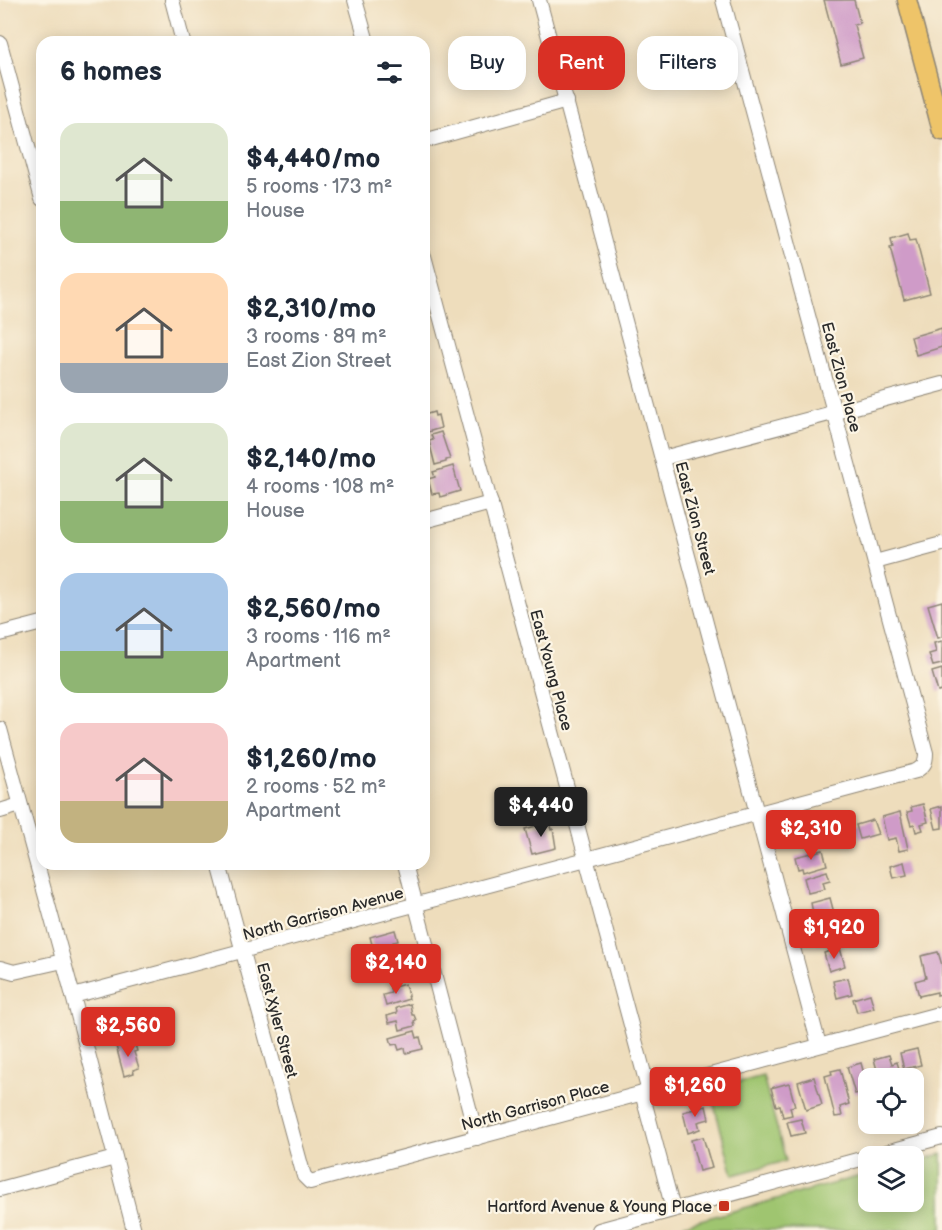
<!DOCTYPE html>
<meta charset="utf-8">
<style>
:root{--surface:#fff;--page:#f2f2f3;--text:#1f2937;--muted:#747a83;--accent:#d93025}
body{margin:0;font-family:"Balsamiq Sans",sans-serif;background:var(--page);color:var(--text);height:100vh;display:flex;flex-direction:column;font-size:22px;white-space:nowrap}
*{box-sizing:border-box;margin:0}
p{font-size:20px;color:var(--muted)}
.icon{flex:none;width:33px;height:33px;fill:none;stroke:currentColor;stroke-width:2;stroke-linecap:round;stroke-linejoin:round}
.map{position:relative;flex:1;overflow:hidden}
.drawer{position:absolute;left:36px;top:36px;width:394px;height:834px;display:flex;flex-direction:column;background:var(--surface);border-radius:18px;box-shadow:0 3px 15px #0003}
.drawer>*{flex:none}
.top-card{position:absolute;left:448px;top:36px;width:404px;height:54px;display:flex;gap:12px}
.fabs{position:absolute;left:858px;top:1068px;display:grid;gap:12px}
.fabs a{display:grid;place-items:center;width:66px;height:66px;border-radius:12px;background:var(--surface);box-shadow:0 3px 15px #0003;font-size:30px}
.price{position:absolute;translate:-50% -51px;padding:0 14px;border-radius:6px;background:var(--accent);color:#fff;font-size:20px;line-height:39px;filter:drop-shadow(0 2px 3px #0008)}
.price::after{content:'';position:absolute;left:50%;top:36px;width:18px;height:14px;margin-left:-9px;background:inherit;clip-path:polygon(0 0,100% 0,50% 100%)}
.price.selected{background:#222;color:#fff}
ul{padding:0;list-style:none}
li{display:flex;align-items:center;gap:18px;height:150px;padding:0 24px}
li span{display:grid;place-items:center;flex:none;width:168px;height:120px;border-radius:18px;color:#555}
li>.icon{margin-inline-start:auto}
span .icon{width:72px;height:72px;fill:#fffc;stroke-width:1}
li b{font-size:26px}
h2{display:flex;justify-content:space-between;align-items:center;height:72px;padding:0 24px;font-size:26px}
.pill{padding:0 21px;border-radius:18px;background:var(--surface);box-shadow:0 3px 15px #0003;font-size:21px;line-height:54px}
.pill.selected{background:var(--accent);color:#fff}
.map>svg:first-child{display:block}
.green{fill:#9fc570;stroke:#65784e;stroke-width:1.5}
.building{fill:#cf9bc8}
.lines{fill:none;stroke-linecap:round;stroke-linejoin:round}
.minor-casing{stroke:#8c8474;stroke-width:16}
.major-casing{stroke:#8c8474;stroke-width:21}
.minor{stroke:#fff;stroke-width:14}
.major{stroke:#eec469;stroke-width:18}
.poi-dot{fill:#c8321e;stroke:#fcf5e5;stroke-width:2}
.labels{text-anchor:middle;stroke-width:4.5;stroke-linejoin:round;paint-order:stroke}
.street-label{font-size:16px;fill:#2b2b2b;stroke:#fcf5e5}
.poi-label{font-size:16px;fill:#2b2b2b;stroke:#fcf5e5;text-anchor:end}
</style>
<div class="map">
<svg width="942" height="1230" viewBox="0 0 942 1230">
<rect width="100%" height="100%" fill="#fcf5e5"/>
<filter id="ink" filterUnits="userSpaceOnUse"><feTurbulence type="fractalNoise" baseFrequency=".0167" numOctaves="2"/><feDisplacementMap in="SourceGraphic" scale="12" xChannelSelector="R" yChannelSelector="G"/><feConvolveMatrix kernelMatrix="1 2 1 2 8 2 1 2 1" color-interpolation-filters="sRGB"/></filter>
<filter id="wash" filterUnits="userSpaceOnUse"><feTurbulence type="fractalNoise" baseFrequency=".008" numOctaves="4" result="noise"/><feDisplacementMap in="SourceGraphic" scale="24" xChannelSelector="R" yChannelSelector="G"/><feGaussianBlur stdDeviation="1.35" result="paint"/><feColorMatrix in="noise" values="0 0 0 0 0 0 0 0 0 0 0 0 0 0 0 0 0 1.4 0 .05"/><feComposite in="paint" operator="in"/></filter>
<g filter="url(#wash)">
<rect width="100%" height="100%" fill="#eeddbc"/>
<g class="green">
<polygon points="763,1076 786,1161 733,1175 710,1090"/>
<polygon points="942,1154 942,1230 664,1230 868,1174 868,1202 914,1202 914,1162"/>
</g>
<g id="blocks">
<g class="building">
<polygon points="824,0 854,0 860,23 854,25 863,58 841,64"/>
<polygon points="908,233 910,240 916,239 930,293 904,300 890,248 893,247 891,238"/>
<polygon points="942,328 942,347 916,355 911,337"/>
<polygon points="434,412 435,416 438,415 441,428 424,433 424,415"/>
<polygon points="441,432 450,459 446,460 446,462 435,465 429,441 433,440 431,435"/>
<polygon points="453,466 460,491 440,497 439,493 432,494 428,479 435,477 433,472"/>
<polygon points="942,601 942,637 938,638 928,605"/>
<polygon points="942,641 942,664 933,666 929,654 936,652 934,643"/>
<polygon points="942,669 942,691 938,692 932,672"/>
<polygon points="923,804 928,822 921,824 923,830 916,832 914,824 911,825 907,812 912,811 911,807"/>
<polygon points="942,806 942,828 936,829 931,809"/>
<polygon points="900,812 908,849 899,851 896,838 887,840 882,817"/>
<polygon points="873,820 878,834 860,839 856,825"/>
<polygon points="549,822 551,830 553,829 556,848 532,854 525,829"/>
<polygon points="808,823 812,837 792,843 788,829"/>
<polygon points="823,850 827,865 803,872 802,868 798,869 795,857"/>
<polygon points="904,862 907,875 893,878 890,866"/>
<polygon points="827,871 830,880 823,882 825,889 808,893 804,878"/>
<polygon points="830,898 834,913 814,918 811,903"/>
<polygon points="834,925 835,928 840,927 842,933 836,935 838,939 818,944 816,934 819,934 817,929"/>
<polygon points="395,930 398,941 393,942 394,947 380,950 379,947 373,948 370,937"/>
<polygon points="840,948 845,966 829,971 824,953"/>
<polygon points="938,952 942,965 942,994 937,995 937,992 919,996 915,981 926,978 921,956"/>
<polygon points="848,978 852,994 837,998 833,981"/>
<polygon points="405,984 409,999 386,1006 383,995 391,993 390,988"/>
<polygon points="870,994 874,1008 857,1012 853,999"/>
<polygon points="410,1004 412,1015 414,1015 416,1020 414,1021 415,1026 400,1030 398,1021 389,1023 387,1016 397,1013 396,1008"/>
<polygon points="117,1011 117,1014 131,1011 136,1030 121,1033 120,1029 110,1031 106,1018 111,1017 110,1013"/>
<polygon points="415,1031 417,1038 420,1037 423,1049 406,1053 405,1048 399,1050 397,1044 392,1045 390,1038"/>
<polygon points="134,1041 137,1051 134,1052 139,1068 133,1070 134,1073 124,1076 116,1046"/>
<polygon points="917,1049 921,1065 904,1069 900,1053"/>
<polygon points="889,1055 892,1064 897,1062 900,1072 887,1076 886,1072 878,1074 874,1059"/>
<polygon points="861,1063 864,1074 872,1071 874,1078 868,1078 868,1090 855,1094 847,1067"/>
<polygon points="840,1069 849,1104 840,1107 842,1116 835,1117 825,1076 832,1074 831,1071"/>
<polygon points="814,1077 822,1105 806,1110 798,1082"/>
<polygon points="789,1083 795,1106 790,1107 792,1115 783,1117 780,1105 776,1106 771,1088"/>
<polygon points="706,1106 709,1119 698,1122 700,1129 688,1133 683,1112"/>
<polygon points="801,1119 805,1133 791,1136 787,1122"/>
<polygon points="703,1137 712,1168 699,1171 691,1140"/>
</g>
</g>
</g>
<g filter="url(#ink)">
<use href="#blocks" fill-opacity="0" stroke="#8c8474" stroke-width="1.5"/>
<g class="lines">
<g class="minor-casing">
<g id="minor">
<polyline points="172,0 183,42"/>
<polyline points="355,0 367,42"/>
<polyline points="539,0 819,1045"/>
<polyline points="0,43 42,199"/>
<polyline points="424,141 567,101"/>
<polyline points="424,256 649,1092"/>
<polyline points="663,458 942,384"/>
<polyline points="424,521 491,503"/>
<polyline points="875,562 942,544"/>
<polyline points="0,634 42,623"/>
<polyline points="0,729 73,996 134,1230"/>
<polyline points="0,811 20,805"/>
<polyline points="219,864 302,1169 304,1176 310,1182 942,1013"/>
<polyline points="405,864 477,1138"/>
<polyline points="0,968 14,972 63,961"/>
<path d="M73,996L916,771C924,766 926,763 926,753L723,0"/>
<polyline points="642,1093 673,1209"/>
<polyline points="0,1189 115,1158"/>
<polyline points="599,1230 942,1137"/>
</g>
</g>
<g class="major-casing">
<polyline id="major" points="907,0 942,131"/>
</g>
<use href="#minor" class="minor"/>
<use href="#major" class="major"/>
</g>
</g>
<rect class="poi-dot" x="718" y="1200" width="12" height="12" rx="3"/>
<g class="labels">
<g class="street-label">
<text transform="translate(842 377) rotate(75)" y="6">East Zion Place</text>
<text transform="translate(696 518) rotate(75)" y="6">East Zion Street</text>
<text transform="translate(552 670) rotate(75)" y="6">East Young Place</text>
<text transform="translate(323 913) rotate(-15)" y="6">North Garrison Avenue</text>
<text transform="translate(278 1020) rotate(75)" y="6">East Xyler Street</text>
<text transform="translate(535 1105) rotate(-15)" y="6">North Garrison Place</text>
</g>
<g class="poi-label">
<text x="712" y="1212">Hartford Avenue &amp; Young Place</text>
</g>
</g>
</svg>
<div class="fabs">
<a><svg class="icon" aria-label="locate" viewBox="0 0 24 24"><circle cx="12" cy="12" r="6"/><path d="M12 2v4M12 18v4M2 12h4M18 12h4"/></svg></a>
<a><svg class="icon" aria-label="layers" viewBox="0 0 24 24"><path d="M12 4l9 5-9 5-9-5zM3 14l9 5 9-5"/></svg></a>
</div>
<b class="price selected" style="left:541px;top:838px">$4,440</b>
<b class="price" style="left:811px;top:861px">$2,310</b>
<b class="price" style="left:834px;top:960px">$1,920</b>
<b class="price" style="left:396px;top:995px">$2,140</b>
<b class="price" style="left:128px;top:1058px">$2,560</b>
<b class="price" style="left:695px;top:1118px">$1,260</b>
<div class="top-card">
<a class="pill">Buy</a>
<a class="pill selected">Rent</a>
<a class="pill">Filters</a>
</div>
<section class="drawer">
<h2>6 homes<svg class="icon" aria-label="filters" viewBox="0 0 24 24"><path d="M4 7h16M4 17h16"/><circle cx="9" cy="7" r="2"/><circle cx="15" cy="17" r="2"/></svg></h2>
<ul>
<li><span style="background:linear-gradient(#dfe7d0 65%,#8fb573 0)"><svg class="icon" aria-label="home" viewBox="0 0 24 24"><path d="M3 11l9-7 9 7M6 9v11h12V9"/></svg></span><div><b>$4,440/mo</b><p>5 rooms · 173 m²</p><p>House</p></div></li>
<li><span style="background:linear-gradient(#ffd9b3 75%,#9aa5b1 0)"><svg class="icon" aria-label="home" viewBox="0 0 24 24"><path d="M3 11l9-7 9 7M6 9v11h12V9"/></svg></span><div><b>$2,310/mo</b><p>3 rooms · 89 m²</p><p>East Zion Street</p></div></li>
<li><span style="background:linear-gradient(#dfe7d0 65%,#8fb573 0)"><svg class="icon" aria-label="home" viewBox="0 0 24 24"><path d="M3 11l9-7 9 7M6 9v11h12V9"/></svg></span><div><b>$2,140/mo</b><p>4 rooms · 108 m²</p><p>House</p></div></li>
<li><span style="background:linear-gradient(#a9c7e8 65%,#8fb573 0)"><svg class="icon" aria-label="home" viewBox="0 0 24 24"><path d="M3 11l9-7 9 7M6 9v11h12V9"/></svg></span><div><b>$2,560/mo</b><p>3 rooms · 116 m²</p><p>Apartment</p></div></li>
<li><span style="background:linear-gradient(#f6c9c9 65%,#c2b280 0)"><svg class="icon" aria-label="home" viewBox="0 0 24 24"><path d="M3 11l9-7 9 7M6 9v11h12V9"/></svg></span><div><b>$1,260/mo</b><p>2 rooms · 52 m²</p><p>Apartment</p></div></li>
</ul>
</section>
</div>
